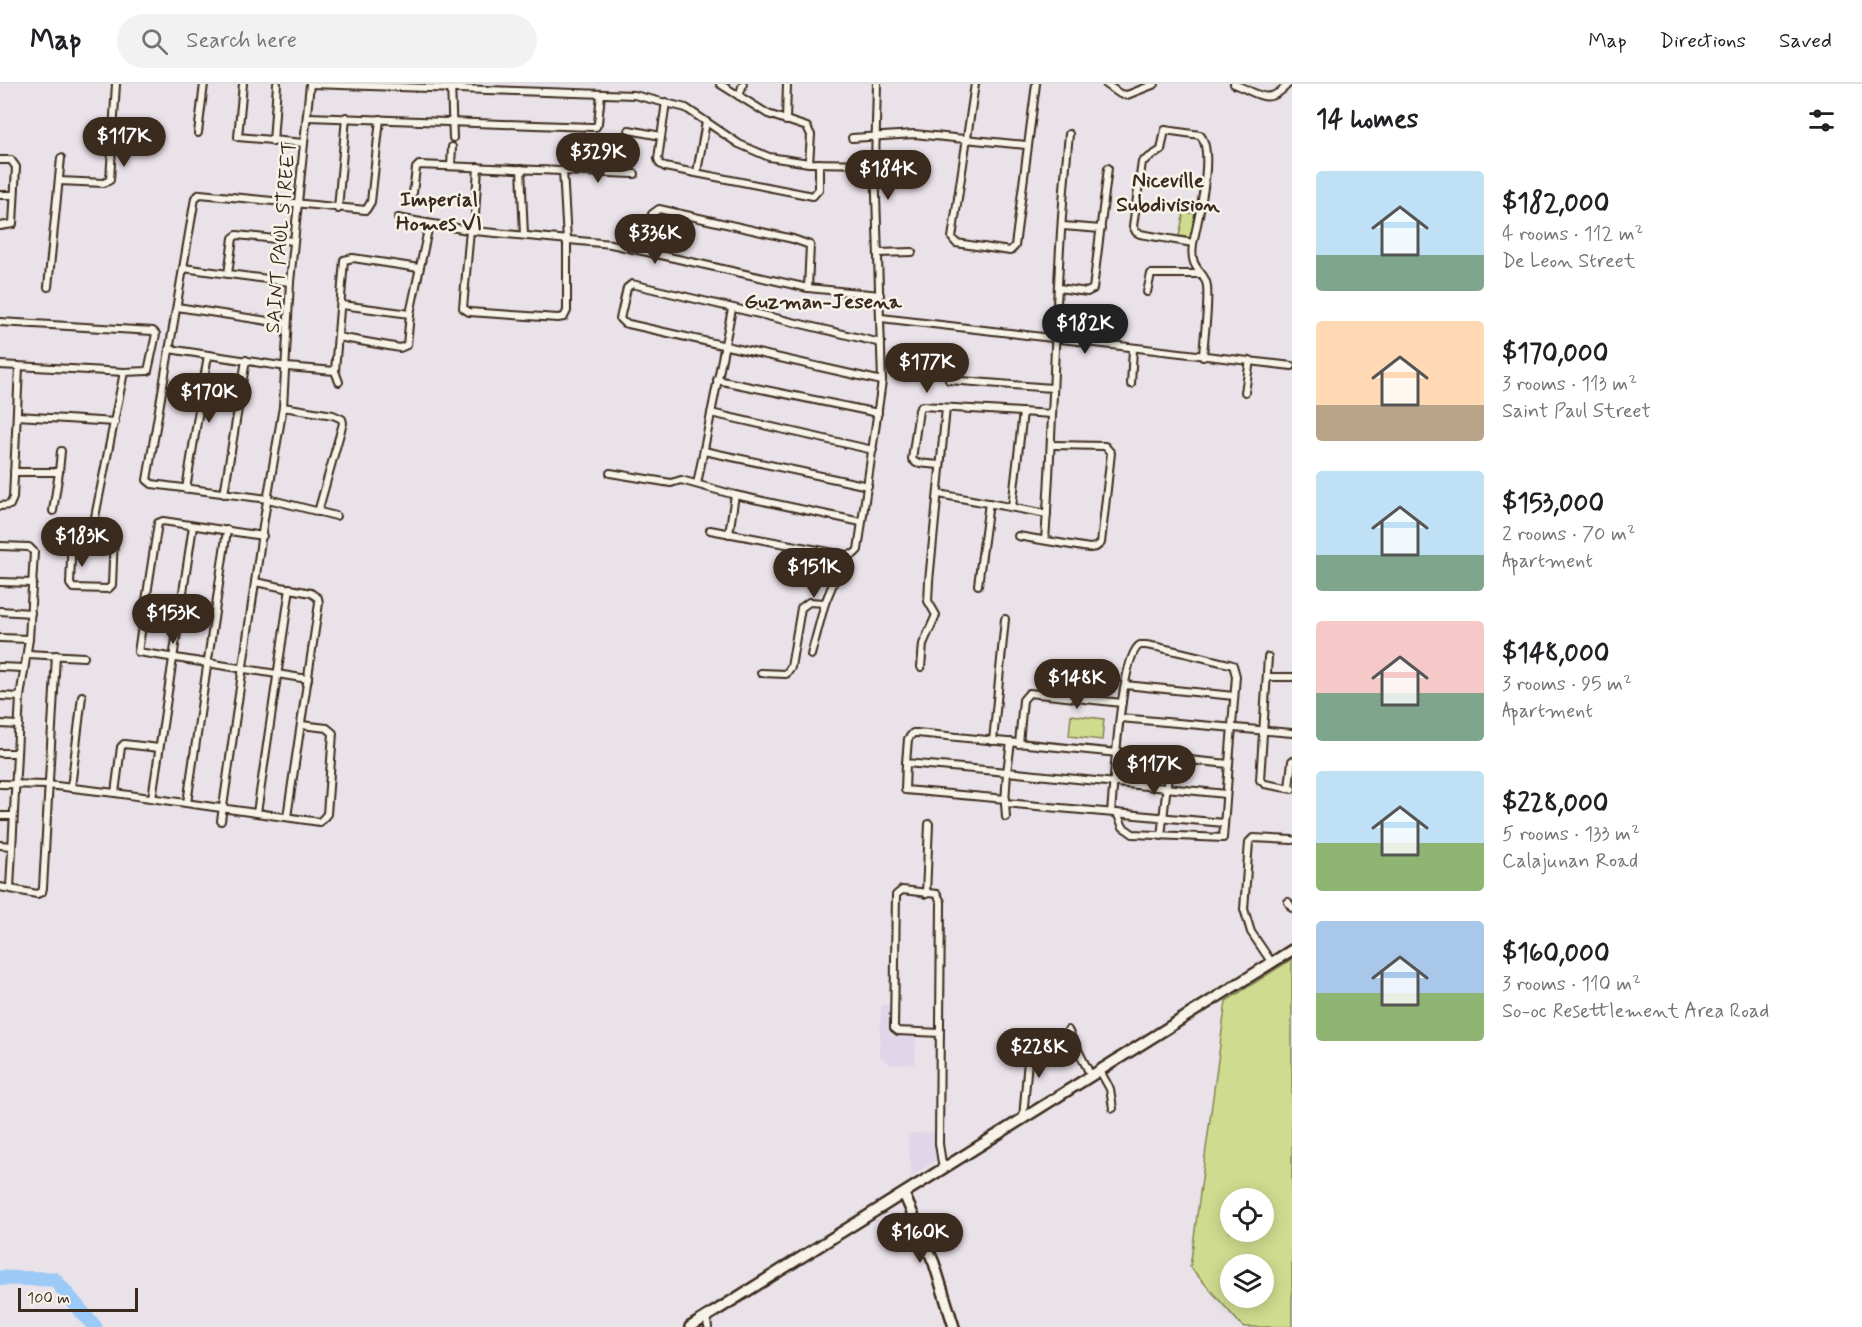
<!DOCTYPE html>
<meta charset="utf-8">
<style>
:root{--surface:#fff;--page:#f2f2f2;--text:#202124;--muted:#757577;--line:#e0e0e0;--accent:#3b2a1e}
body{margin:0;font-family:Mynerve,sans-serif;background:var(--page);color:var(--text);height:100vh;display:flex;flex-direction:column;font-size:22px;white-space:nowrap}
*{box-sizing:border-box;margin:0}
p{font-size:20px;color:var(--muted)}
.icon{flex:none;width:33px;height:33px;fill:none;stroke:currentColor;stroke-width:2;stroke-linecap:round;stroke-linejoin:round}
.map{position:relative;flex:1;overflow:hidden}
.panel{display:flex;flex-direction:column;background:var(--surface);width:570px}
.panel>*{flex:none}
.controls{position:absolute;left:1220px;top:1104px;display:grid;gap:12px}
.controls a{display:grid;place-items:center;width:54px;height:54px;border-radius:50%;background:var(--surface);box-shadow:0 3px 15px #0003;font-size:30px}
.scale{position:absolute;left:18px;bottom:15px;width:120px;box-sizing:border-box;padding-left:6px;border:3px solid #3b2a1e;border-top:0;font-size:16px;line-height:21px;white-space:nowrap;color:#3b2a1e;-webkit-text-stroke:4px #f7f3e8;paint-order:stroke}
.price{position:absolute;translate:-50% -51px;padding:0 14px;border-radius:21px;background:var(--accent);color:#fff;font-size:20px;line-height:39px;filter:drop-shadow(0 2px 3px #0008)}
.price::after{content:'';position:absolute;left:50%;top:36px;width:18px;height:14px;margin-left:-9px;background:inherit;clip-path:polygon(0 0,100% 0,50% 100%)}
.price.selected{background:#222;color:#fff}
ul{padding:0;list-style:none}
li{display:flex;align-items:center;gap:18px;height:150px;padding:0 24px}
li span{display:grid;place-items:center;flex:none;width:168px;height:120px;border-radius:6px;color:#555}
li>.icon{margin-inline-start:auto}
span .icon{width:72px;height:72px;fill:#fffc;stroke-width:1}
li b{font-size:26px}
h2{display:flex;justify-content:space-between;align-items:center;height:72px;padding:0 24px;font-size:26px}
header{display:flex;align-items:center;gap:36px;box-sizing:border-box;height:84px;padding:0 30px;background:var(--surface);border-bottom:2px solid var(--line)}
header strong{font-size:28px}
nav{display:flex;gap:33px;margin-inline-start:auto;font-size:21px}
.search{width:420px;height:54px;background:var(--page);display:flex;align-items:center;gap:15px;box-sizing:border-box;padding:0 21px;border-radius:33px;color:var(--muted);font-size:22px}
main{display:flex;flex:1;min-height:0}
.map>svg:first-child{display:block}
.built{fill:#e0d6e9}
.green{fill:#cfdc8f;stroke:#858356;stroke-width:1.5;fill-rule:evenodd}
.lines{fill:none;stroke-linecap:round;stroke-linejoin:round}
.river{stroke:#9bcaf7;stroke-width:15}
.street-casing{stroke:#3b2a1e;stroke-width:10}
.secondary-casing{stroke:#3b2a1e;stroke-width:14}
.street{stroke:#f7f3e8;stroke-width:6}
.secondary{stroke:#f7f3e8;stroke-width:9}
.labels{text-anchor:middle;stroke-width:5;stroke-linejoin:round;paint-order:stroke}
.street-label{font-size:20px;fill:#3b2a1e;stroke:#f7f3e8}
.neighbourhood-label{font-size:21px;font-weight:bold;fill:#3b2a1e;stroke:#f7f3e8}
</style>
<header>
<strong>Map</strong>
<div class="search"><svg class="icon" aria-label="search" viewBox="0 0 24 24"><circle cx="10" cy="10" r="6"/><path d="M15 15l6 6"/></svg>Search here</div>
<nav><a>Map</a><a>Directions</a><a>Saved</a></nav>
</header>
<main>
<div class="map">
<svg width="1292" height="1243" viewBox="0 0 1292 1243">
<rect width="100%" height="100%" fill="#eae2e9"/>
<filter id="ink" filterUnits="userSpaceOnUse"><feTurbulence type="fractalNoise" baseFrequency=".0167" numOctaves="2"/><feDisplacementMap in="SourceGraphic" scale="12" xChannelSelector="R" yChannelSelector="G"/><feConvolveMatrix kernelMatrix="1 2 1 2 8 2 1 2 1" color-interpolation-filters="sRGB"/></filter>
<g filter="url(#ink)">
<g class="built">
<polygon points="881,921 892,921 892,951 916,953 915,980 891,981 879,971"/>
<polygon points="936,1048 937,1076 912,1092 907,1050"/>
</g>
<g class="green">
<polygon points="1184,128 1196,130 1192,154 1179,152"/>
<polygon points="1071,631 1104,635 1102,656 1069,652"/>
<path d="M1292,875V1243H1243L1190,1183L1226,917ZM1263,1114V1148H1230V1114ZM1263,1180V1214H1230V1180Z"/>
</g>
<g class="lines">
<polyline class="river" points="0,1194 54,1195 95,1243"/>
<g class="street-casing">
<g id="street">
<polyline points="243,0 238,53 304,59"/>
<polyline points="311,0 634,11 686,24 739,60 769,73 809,79 875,80"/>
<polyline points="451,0 453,54"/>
<polyline points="720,0 768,30 807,43 811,51 809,79"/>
<polyline points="975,0 952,154 956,159 1010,167 1015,162 1036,0"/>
<polyline points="1106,0 1120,10 1127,11 1155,0"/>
<path d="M1234,0C1258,9 1268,23 1288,0"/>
<polyline points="739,12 743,0"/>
<polyline points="666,18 658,75 660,80 665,83 813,112 819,105 819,79"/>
<polyline points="308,33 591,43 596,43 598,39 601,10"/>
<polyline points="786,37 787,0"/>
<polyline points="629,46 661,52"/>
<polyline points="198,49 204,0"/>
<polyline points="852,54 914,50 1026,61"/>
<polyline points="273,58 277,0"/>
<polyline points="0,76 11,76 16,83 13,140 0,142"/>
<polyline points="451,82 452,63"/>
<polyline points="478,83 474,147 470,146 463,224 469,228 558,234 564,233 567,227 567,157 563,86"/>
<polyline points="521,85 524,151"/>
<polyline points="697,88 706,38"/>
<polyline points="59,97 104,99 110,96 116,0"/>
<polyline points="413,109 416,84 419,81 635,90"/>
<polyline points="0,111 13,111"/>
<polyline points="338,125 346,33"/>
<polyline points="398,134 474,147 611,160 808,204 880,211"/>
<polyline points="1063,142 1101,145"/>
<path d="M1193,159L1140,150L1136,148L1133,142L1142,78L1161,66L1165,46L1200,51C1216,68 1197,138 1193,160C1189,188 1205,185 1207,202C1209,225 1204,250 1203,273"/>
<polyline points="647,166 652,130 659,125 793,155 810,161 808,204"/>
<polyline points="878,169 912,168"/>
<polyline points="183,184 290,198"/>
<polyline points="228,190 233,154 237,151 294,157"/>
<polyline points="48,203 61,74"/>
<polyline points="1059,204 1087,208 1093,205 1108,84"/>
<polyline points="1147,208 1151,190 1199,190"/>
<polyline points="342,221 410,230"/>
<polyline points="177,223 287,240"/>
<polyline points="881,234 1292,282"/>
<polyline points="0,238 153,247 156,250 148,287 124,288 92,448 114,451 112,501 108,505 73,504 70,500 72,450 74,447 92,448"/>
<polyline points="338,253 400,264 407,261 410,230 429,141"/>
<polyline points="881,259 632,200 627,204 620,235 624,239 882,297"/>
<polyline points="169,265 287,283 335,287 344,176 353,174 419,184"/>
<polyline points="0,281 124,288"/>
<polyline points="335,287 339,298"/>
<polyline points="717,296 878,329"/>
<polyline points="949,296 1052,304"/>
<polyline points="1131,300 1133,265"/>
<polyline points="1245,308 1250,276"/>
<polyline points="283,323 333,331 342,335 343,339 318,428"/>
<polyline points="711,329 873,366"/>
<polyline points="17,332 115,338"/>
<polyline points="704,367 868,402"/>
<polyline points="940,381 916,379 912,375 919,326 922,322 1052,330"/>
<polyline points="14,388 59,388 53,427"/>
<polyline points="59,388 61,367"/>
<polyline points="610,389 671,399 681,396 735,411 861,438"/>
<polyline points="697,400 732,225"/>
<polyline points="186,405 208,271"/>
<polyline points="224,410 246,276"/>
<polyline points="939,410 1047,430"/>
<polyline points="0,422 10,421 13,414 19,283"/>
<polyline points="1012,423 1023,328"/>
<polyline points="336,432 268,415 152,400 147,396 195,114 200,110 366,126 371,118 380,35"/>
<polyline points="710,446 845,471 854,470 858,466 882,297 875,80 877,0"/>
<polyline points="729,450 735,411"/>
<polyline points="263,452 163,437 158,439 138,568 308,595"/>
<polyline points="1018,452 1089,464 1096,463 1101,459 1111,369 1105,362 1053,361"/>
<path d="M1045,456C1055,321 1055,185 1069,50"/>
<polyline points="0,462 29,463 34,468 29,555 20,613 10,804"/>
<polyline points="0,498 33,499"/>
<polyline points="255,498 311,509 318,514 319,519 287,733"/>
<polyline points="978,501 989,419"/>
<polyline points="0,527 31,529"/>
<polyline points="0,554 29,555"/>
<polyline points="27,570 84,573"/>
<polyline points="811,571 825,519 845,471"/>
<polyline points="1268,573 1260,696 1265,700 1292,705"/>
<polyline points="0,583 24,584"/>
<polyline points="921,583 923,560 936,531 928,517 929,497 946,324"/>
<polyline points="761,589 786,590 791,583 801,524 809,518 825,519"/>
<polyline points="1267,593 1292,593"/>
<polyline points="1125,601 1234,612"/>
<polyline points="0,612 20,613"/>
<polyline points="1120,634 1292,649"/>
<polyline points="0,640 19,641"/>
<polyline points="993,657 1005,535"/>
<polyline points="1011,658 1007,688 1226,710"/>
<polyline points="1019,660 1023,616 1029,609 1122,619"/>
<polyline points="0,669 16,669"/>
<polyline points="906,679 905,706 1006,715"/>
<polyline points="0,700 48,701 115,709 320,738 327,730 333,649 327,644 301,641"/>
<polyline points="71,704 82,612"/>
<polyline points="1289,704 1292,677"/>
<polyline points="115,709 121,663 124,660 159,664"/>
<polyline points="152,714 193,442"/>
<polyline points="187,719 227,446"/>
<polyline points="1005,719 1006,733"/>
<path d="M1111,728C1114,702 1120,571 1140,561H1146C1176,566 1203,574 1233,581L1236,592L1223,754L1133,750L1123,743L1117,729"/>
<polyline points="257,729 290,504"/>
<polyline points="0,732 13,732"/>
<polyline points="221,737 264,435 283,323 290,198 310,0"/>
<polyline points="1224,739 1005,719 1007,688 906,679 908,655 913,649 917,649 1229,680"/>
<polyline points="1161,752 1170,675"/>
<polyline points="0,761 12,762"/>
<polyline points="0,803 37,810 42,808 43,804 56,571"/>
<polyline points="926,810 929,740"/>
<polyline points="1288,818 1292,824"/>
<polyline points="1272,879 1251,848 1244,825 1249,758 1253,754 1292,756"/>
<polyline points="1068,946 1091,992"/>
<polyline points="940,949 898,947 894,944 896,811 902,806 937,810 941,818 939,1060 943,1085"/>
<polyline points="1100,987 1110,1005 1113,1024"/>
<polyline points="1023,1034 1030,953"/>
<polyline points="706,1233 708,1243"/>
</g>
</g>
<g class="secondary-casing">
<g id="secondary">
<polyline points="904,1110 934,1179 954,1243"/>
<polyline points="690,1243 1292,866"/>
</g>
</g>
<use href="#street" class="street"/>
<use href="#secondary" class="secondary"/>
</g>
</g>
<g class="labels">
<g class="street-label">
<text transform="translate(280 153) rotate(-85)" y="7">SAINT PAUL STREET</text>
</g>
<g class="neighbourhood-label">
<text x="1168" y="103">Niceville<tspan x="1168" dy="24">Subdivision</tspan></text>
<text x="439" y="122">Imperial<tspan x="439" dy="24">Homes VI</tspan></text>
<text x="823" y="224">Guzman-Jesena</text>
</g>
</g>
</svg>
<div class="controls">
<a><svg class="icon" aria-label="locate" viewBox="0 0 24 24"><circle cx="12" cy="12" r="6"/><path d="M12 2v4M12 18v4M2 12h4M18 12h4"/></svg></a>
<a><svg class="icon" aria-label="layers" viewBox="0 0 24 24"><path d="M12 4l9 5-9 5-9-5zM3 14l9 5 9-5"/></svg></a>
</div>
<div class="scale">100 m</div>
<b class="price" style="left:124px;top:84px">$117K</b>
<b class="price" style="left:598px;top:100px">$329K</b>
<b class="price" style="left:888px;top:117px">$184K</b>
<b class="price" style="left:655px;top:181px">$336K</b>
<b class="price selected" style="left:1085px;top:271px">$182K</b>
<b class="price" style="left:927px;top:310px">$177K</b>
<b class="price" style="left:209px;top:340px">$170K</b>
<b class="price" style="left:82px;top:484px">$183K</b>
<b class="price" style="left:814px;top:515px">$151K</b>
<b class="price" style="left:173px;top:561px">$153K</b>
<b class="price" style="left:1077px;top:626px">$148K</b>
<b class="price" style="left:1154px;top:712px">$117K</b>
<b class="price" style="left:1039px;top:995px">$228K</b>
<b class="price" style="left:920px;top:1180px">$160K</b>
</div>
<section class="panel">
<h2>14 homes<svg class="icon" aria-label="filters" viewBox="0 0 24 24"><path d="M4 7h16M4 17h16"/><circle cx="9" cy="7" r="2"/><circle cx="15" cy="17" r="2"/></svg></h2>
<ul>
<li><span style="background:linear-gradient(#bfe0f5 70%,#7fa58c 0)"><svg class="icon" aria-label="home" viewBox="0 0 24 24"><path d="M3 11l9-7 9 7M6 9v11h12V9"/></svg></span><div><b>$182,000</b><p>4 rooms · 112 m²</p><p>De Leon Street</p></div></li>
<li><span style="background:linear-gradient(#ffd9b3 70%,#b9a48a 0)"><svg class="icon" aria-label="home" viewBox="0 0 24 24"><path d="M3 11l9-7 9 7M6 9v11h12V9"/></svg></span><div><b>$170,000</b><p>3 rooms · 113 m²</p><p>Saint Paul Street</p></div></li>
<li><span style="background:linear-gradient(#bfe0f5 70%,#7fa58c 0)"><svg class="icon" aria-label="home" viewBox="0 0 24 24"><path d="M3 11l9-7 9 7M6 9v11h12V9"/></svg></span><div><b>$153,000</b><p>2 rooms · 70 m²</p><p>Apartment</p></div></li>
<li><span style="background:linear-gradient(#f6c9c9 60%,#7fa58c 0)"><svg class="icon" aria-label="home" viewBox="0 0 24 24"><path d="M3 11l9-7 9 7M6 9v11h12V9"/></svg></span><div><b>$148,000</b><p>3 rooms · 95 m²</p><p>Apartment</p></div></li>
<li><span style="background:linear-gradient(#bfe0f5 60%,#8fb573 0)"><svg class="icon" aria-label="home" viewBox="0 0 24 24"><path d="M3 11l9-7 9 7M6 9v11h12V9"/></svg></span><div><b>$228,000</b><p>5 rooms · 133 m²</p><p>Calajunan Road</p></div></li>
<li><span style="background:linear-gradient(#a9c7e8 60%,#8fb573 0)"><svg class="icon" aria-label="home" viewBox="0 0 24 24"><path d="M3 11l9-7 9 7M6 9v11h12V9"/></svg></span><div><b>$160,000</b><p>3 rooms · 110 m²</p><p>So-oc Resettlement Area Road</p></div></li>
</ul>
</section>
</main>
